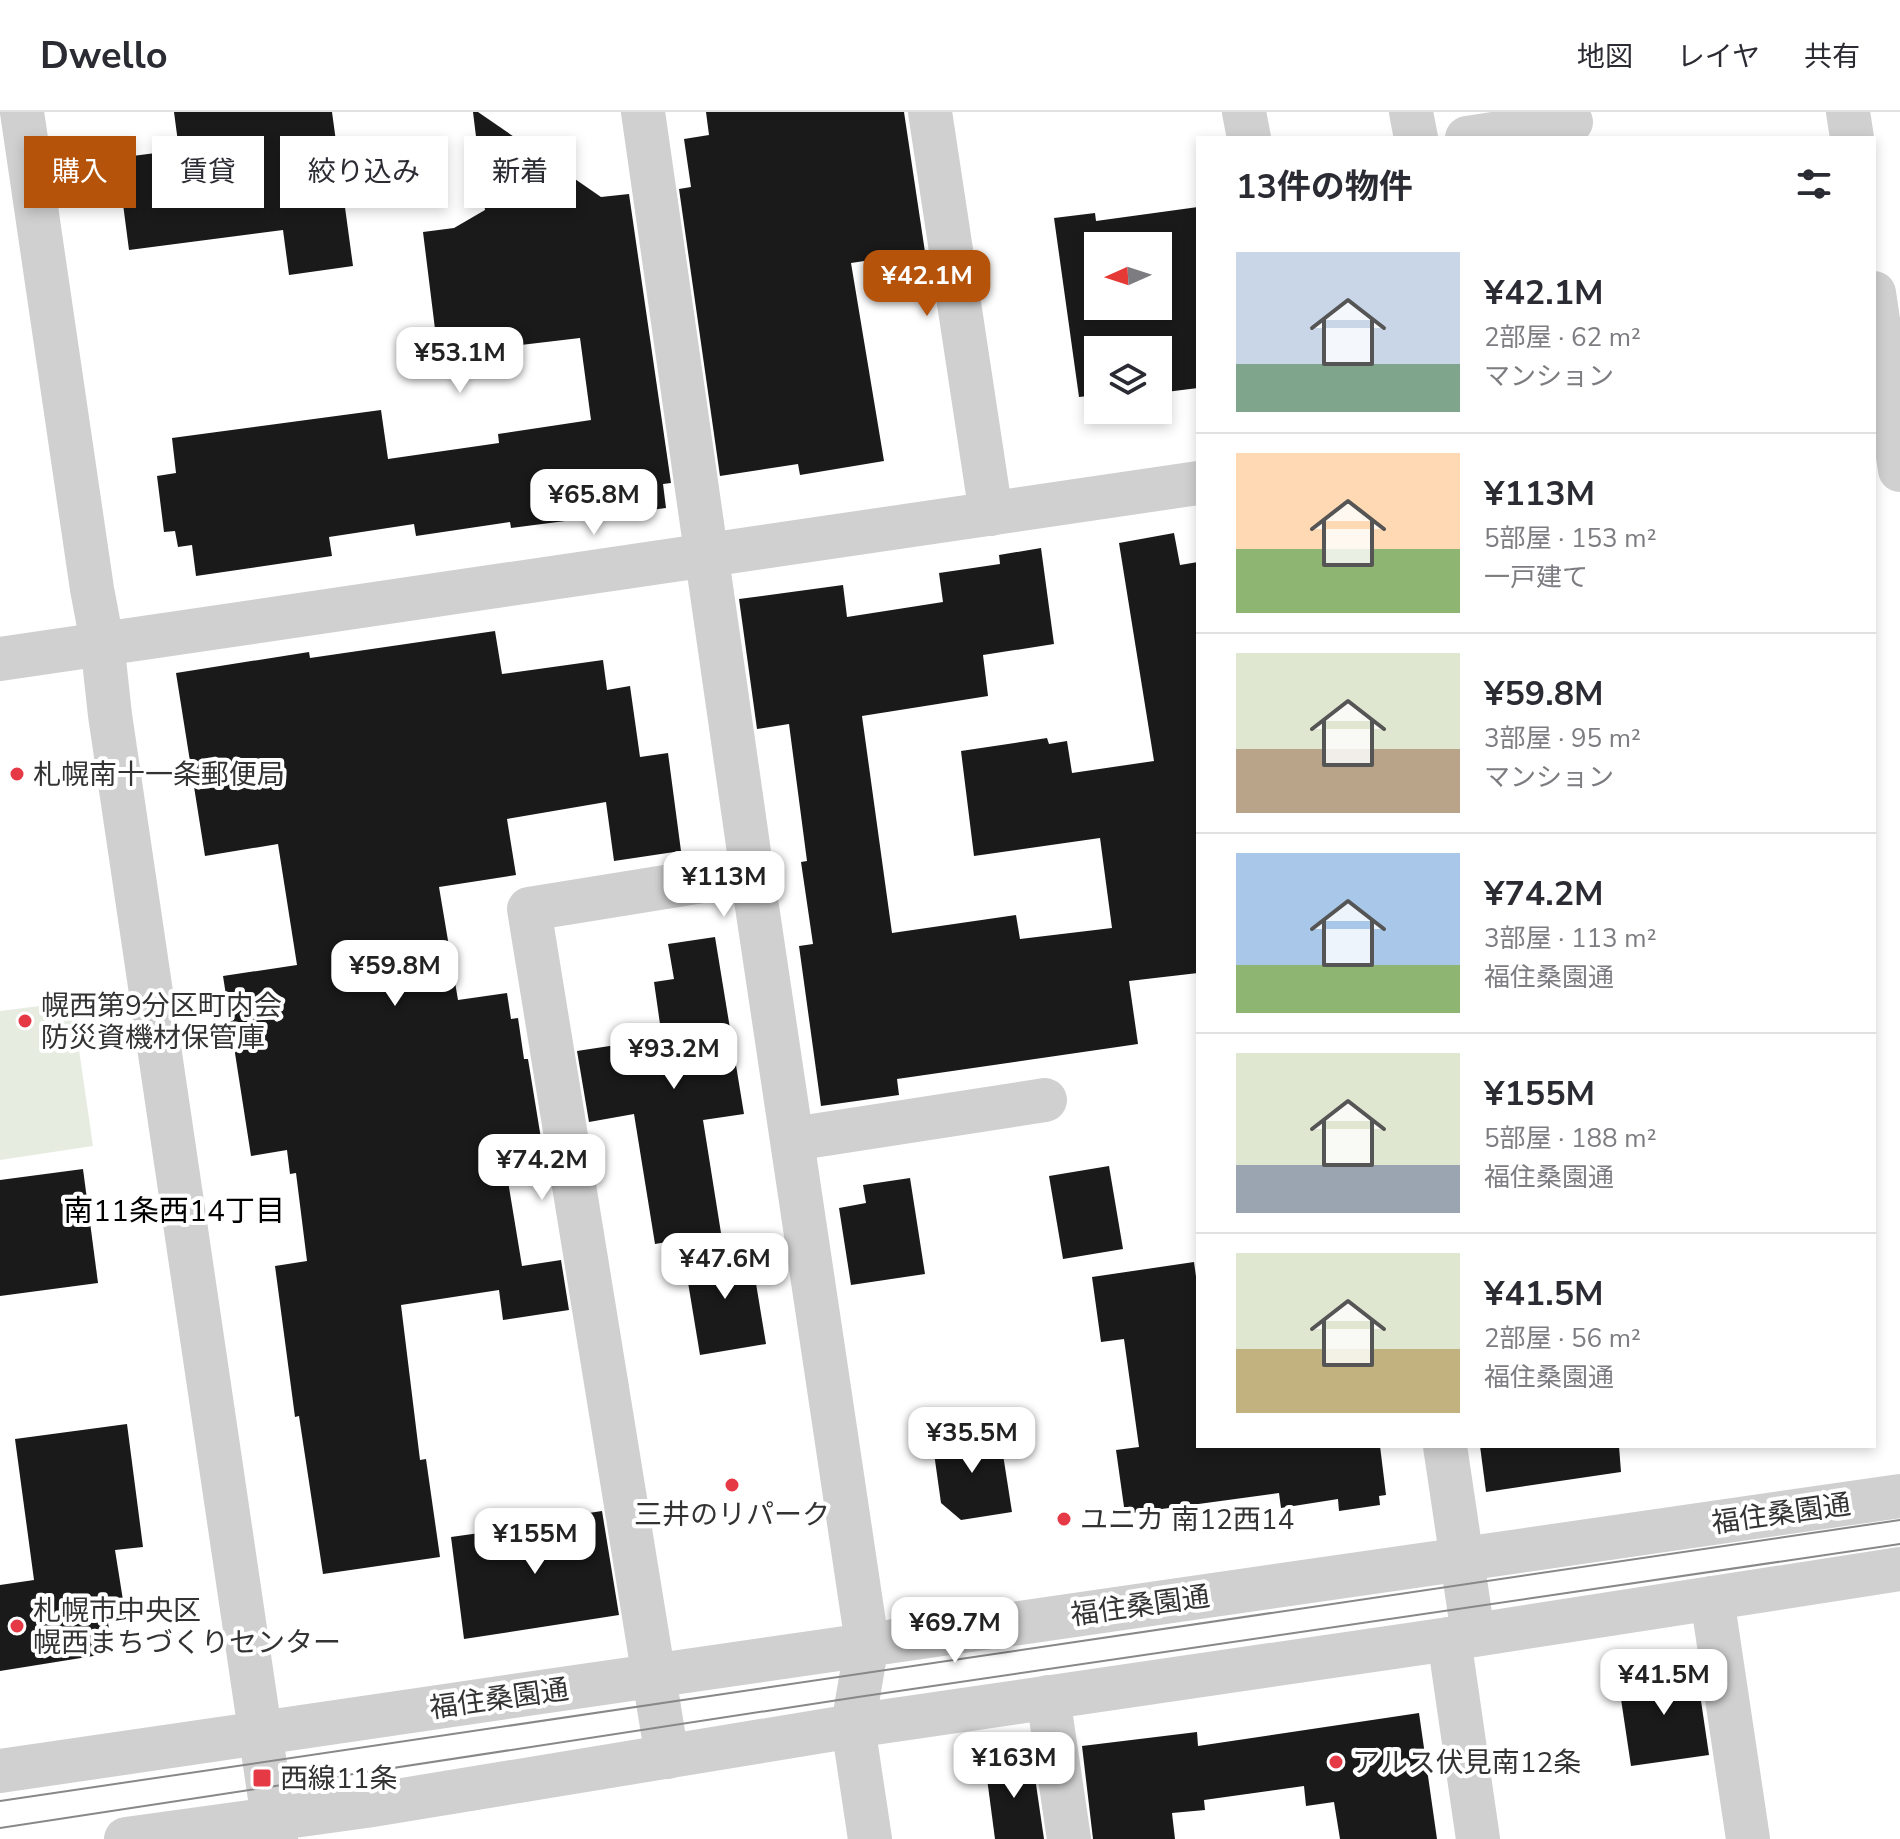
<!DOCTYPE html>
<html lang="ja">
<meta charset="utf-8">
<style>
:root{--surface:#fff;--page:#f7f7f7;--text:#2b2b33;--muted:#7c7c81;--line:#e1e1e2;--accent:#b45309}
body{margin:0;font-family:"Nunito Sans","Noto Sans JP",sans-serif;background:var(--page);color:var(--text);height:100vh;display:flex;flex-direction:column;font-size:30px;white-space:nowrap}
*{box-sizing:border-box;margin:0}
p{font-size:26px;color:var(--muted)}
.icon{flex:none;width:44px;height:44px;fill:none;stroke:currentColor;stroke-width:2;stroke-linecap:round;stroke-linejoin:round}
.map{position:relative;flex:1;overflow:hidden}
.panel{position:absolute;left:1196px;top:24px;width:680px;height:1312px;display:flex;flex-direction:column;background:var(--surface);border-radius:0px;box-shadow:0 4px 12px #0003}
.panel>*{flex:none}
.top-card{position:absolute;left:24px;top:24px;width:760px;height:72px;display:flex;gap:16px}
.needle{width:52px;rotate:267deg}
.fabs{position:absolute;left:1084px;top:120px;display:grid;gap:16px}
.fabs a{display:grid;place-items:center;width:88px;height:88px;border-radius:0px;background:var(--surface);box-shadow:0 4px 12px #0003;font-size:40px}
.price{position:absolute;translate:-50% -68px;padding:0 18px;border-radius:16px;background:#fff;color:#222;font-size:26px;line-height:52px;filter:drop-shadow(0 2px 4px #0008)}
.price::after{content:'';position:absolute;left:50%;top:48px;width:24px;height:18px;margin-left:-12px;background:inherit;clip-path:polygon(0 0,100% 0,50% 100%)}
.price.on{background:var(--accent);color:#fff}
ul{padding:0;list-style:none}
li{display:flex;align-items:center;gap:24px;height:200px;padding:0 40px}
li+li{border-top:2px solid var(--line)}
li span{display:grid;place-items:center;flex:none;width:224px;height:160px;border-radius:0px;color:#555}
li>.icon{margin-inline-start:auto}
span .icon{width:96px;height:96px;fill:#fffc;stroke-width:1}
li b{font-size:34px}
h2{display:flex;justify-content:space-between;align-items:center;height:96px;padding:0 40px;font-size:34px}
.pill{padding:0 28px;border-radius:0px;background:var(--surface);box-shadow:0 4px 12px #0003;font-size:28px;line-height:72px}
.pill.on{background:var(--accent);color:#fff}
header{display:flex;align-items:center;gap:48px;box-sizing:border-box;height:112px;padding:0 40px;background:var(--surface);border-bottom:2px solid var(--line)}
header strong{font-size:38px}
nav{display:flex;gap:44px;margin-inline-start:auto;font-size:28px}
.map>svg:first-child{display:block}
.green{fill:#e6ecdf}
.building{fill:#1a1a1a;fill-rule:evenodd}
.lines{fill:none;stroke-linecap:round;stroke-linejoin:round}
.minor{stroke:#d0d0d0;stroke-width:44}
.tram{stroke:#888;stroke-width:2}
.poi-dot{fill:#e63946;stroke:#fff;stroke-width:3}
.labels{text-anchor:middle;stroke-width:8;stroke-linejoin:round;paint-order:stroke}
.poi-label{font-size:28px;fill:#333;stroke:#fff;text-anchor:start}
.street-label{font-size:28px;fill:#333;stroke:#fff}
.neighbourhood-label{font-size:30px;fill:#000;stroke:#fff}
</style>
<header>
<strong>Dwello</strong>
<nav><a>地図</a><a>レイヤ</a><a>共有</a></nav>
</header>
<div class="map">
<svg width="1900" height="1727" viewBox="0 0 1900 1727">
<rect width="100%" height="100%" fill="#fff"/>
<polygon class="green" points="72,890 93,1034 0,1048 0,899"/>
<g class="building">
<polygon points="174,0 332,0 353,154 289,163 283,118 129,138 117,46 179,38"/>
<polygon points="473,0 478,0 601,85 629,82 671,371 663,372 666,396 511,416 510,410 416,424 414,412 329,425 332,444 196,464 192,433 178,435 175,419 164,420 157,364 176,361 172,326 381,298 388,347 499,331 498,322 591,308 580,226 477,238 450,215 435,217 423,120 454,116 485,98"/>
<polygon points="706,0 904,0 925,140 851,151 884,349 800,363 798,352 720,364 679,77 691,75 684,27 709,23"/>
<path d="M1198,95V276L1158,281V238H1098V283L1079,285L1054,106L1095,101L1096,109ZM1098,134H1158V194H1098Z"/>
<polygon points="1174,421 1180,453 1198,450 1198,861 1129,869 1138,932 897,967 899,983 821,994 799,834 813,832 801,750 807,749 789,612 757,617 739,487 843,473 847,505 943,490 939,461 1000,452 999,443 1041,436 1054,532 983,543 988,584 862,604 892,821 1016,803 1020,827 1112,816 1100,726 974,744 961,639 1047,626 1049,632 1067,629 1072,661 1154,649 1119,431"/>
<polygon points="495,519 502,562 603,548 607,578 630,574 640,645 668,641 681,739 614,749 606,690 507,707 516,763 439,775 458,888 507,881 511,907 518,906 524,947 528,947 545,1051 506,1057 522,1154 561,1148 569,1198 503,1208 499,1178 401,1193 420,1348 426,1347 440,1445 323,1462 299,1304 295,1305 275,1154 307,1149 296,1061 290,1062 287,1038 251,1044 223,864 297,853 278,732 205,744 176,561 309,540 310,546"/>
<polygon points="715,825 744,1002 703,1008 721,1121 655,1132 634,1002 589,1010 577,939 662,926 654,870 674,867 668,832"/>
<polygon points="1109,1054 1123,1137 1063,1147 1049,1064"/>
<polygon points="83,1057 98,1171 0,1184 0,1068"/>
<polygon points="910,1066 925,1162 851,1173 839,1096 866,1091 863,1073"/>
<polygon points="750,1135 766,1232 700,1243 684,1146"/>
<polygon points="1194,1150 1198,1179 1198,1334 1380,1334 1386,1383 1379,1384 1380,1393 1339,1399 1338,1387 1281,1396 1279,1381 1125,1402 1116,1338 1139,1335 1124,1227 1101,1230 1092,1165"/>
<polygon points="127,1312 143,1435 115,1438 126,1507 108,1510 112,1541 0,1559 0,1473 34,1468 15,1327"/>
<polygon points="999,1317 1012,1400 961,1408 941,1391 932,1327"/>
<polygon points="1480,1334 1619,1334 1621,1360 1486,1380"/>
<polygon points="602,1399 619,1503 464,1527 451,1425 536,1413 535,1409"/>
<polygon points="1696,1555 1709,1643 1631,1654 1618,1567"/>
<polygon points="1419,1601 1437,1727 1340,1727 1334,1690 1306,1694 1304,1674 1204,1688 1205,1698 1172,1701 1175,1727 1093,1727 1082,1634 1197,1620 1198,1634"/>
<polygon points="1032,1645 1044,1727 995,1727 985,1651"/>
</g>
<g class="lines">
<g class="minor">
<polyline points="22,0 92,477 102,530 110,603 276,1727"/>
<polyline points="643,0 752,761 867,1531 853,1614 870,1727"/>
<polyline points="930,0 991,402"/>
<polyline points="1244,0 1249,26"/>
<polyline points="1411,0 1416,26"/>
<polyline points="1848,0 1852,26"/>
<polyline points="1467,26 1571,10"/>
<polyline points="1874,181 1900,358"/>
<polyline points="0,547 1198,371"/>
<polyline points="793,1027 1045,988"/>
<polyline points="1445,1334 1473,1522"/>
<polyline points="1712,1486 1748,1727"/>
<polyline points="1449,1527 1478,1727"/>
<polyline points="1048,1585 1069,1727"/>
<polyline points="667,1645 529,797 752,761"/>
<path d="M0,1659C633,1565 1267,1477 1900,1384"/>
<polyline points="126,1727 366,1694 853,1614 1449,1527 1900,1457"/>
</g>
<g class="tram">
<polyline points="0,1689 1900,1408"/>
<polyline points="0,1716 858,1585 1900,1432"/>
</g>
</g>
<g class="poi-dot">
<circle cx="17" cy="662" r="8"/>
<circle cx="25" cy="909" r="8"/>
<circle cx="732" cy="1373" r="8"/>
<circle cx="1064" cy="1407" r="8"/>
<circle cx="17" cy="1514" r="8"/>
<circle cx="1336" cy="1650" r="8"/>
<rect x="252" y="1656" width="20" height="20" rx="4"/>
</g>
<g class="labels">
<g class="poi-label">
<text x="33" y="672">札幌南十一条郵便局</text>
<text x="41" y="903">幌西第9分区町内会<tspan x="41" dy="32">防災資機材保管庫</tspan></text>
<text x="732" y="1412" text-anchor="middle">三井のリパーク</text>
<text x="1080" y="1417">ユニカ 南12西14</text>
<text x="33" y="1508">札幌市中央区<tspan x="33" dy="32">幌西まちづくりセンター</tspan></text>
<text x="1352" y="1660">アルス伏見南12条</text>
<text x="280" y="1676">西線11条</text>
</g>
<g class="street-label">
<text transform="translate(1781 1401) rotate(-8)" y="10">福住桑園通</text>
<text transform="translate(1140 1493) rotate(-8)" y="10">福住桑園通</text>
<text transform="translate(499 1586) rotate(-8)" y="10">福住桑園通</text>
</g>
<g class="neighbourhood-label">
<text x="174" y="1109">南11条西14丁目</text>
</g>
</g>
</svg>
<div class="fabs">
<a><svg class="needle" viewBox="-14 -14 28 28"><path d="M0-13l5 13h-10z" fill="#e53935"/><path d="M0 13l5-13h-10z" fill="#7c7c81"/></svg></a>
<a><svg class="icon" aria-label="layers" viewBox="0 0 24 24"><path d="M12 4l9 5-9 5-9-5zM3 14l9 5 9-5"/></svg></a>
</div>
<b class="price on" style="left:927px;top:206px">¥42.1M</b>
<b class="price" style="left:460px;top:283px">¥53.1M</b>
<b class="price" style="left:594px;top:425px">¥65.8M</b>
<b class="price" style="left:724px;top:807px">¥113M</b>
<b class="price" style="left:395px;top:896px">¥59.8M</b>
<b class="price" style="left:674px;top:979px">¥93.2M</b>
<b class="price" style="left:542px;top:1090px">¥74.2M</b>
<b class="price" style="left:725px;top:1189px">¥47.6M</b>
<b class="price" style="left:972px;top:1363px">¥35.5M</b>
<b class="price" style="left:535px;top:1464px">¥155M</b>
<b class="price" style="left:955px;top:1553px">¥69.7M</b>
<b class="price" style="left:1664px;top:1605px">¥41.5M</b>
<b class="price" style="left:1014px;top:1688px">¥163M</b>
<div class="top-card">
<a class="pill on">購入</a>
<a class="pill">賃貸</a>
<a class="pill">絞り込み</a>
<a class="pill">新着</a>
</div>
<section class="panel">
<h2>13件の物件<svg class="icon" aria-label="filters" viewBox="0 0 24 24"><path d="M4 7h16M4 17h16"/><circle cx="9" cy="7" r="2"/><circle cx="15" cy="17" r="2"/></svg></h2>
<ul>
<li><span style="background:linear-gradient(#c9d6e8 70%,#7fa58c 0)"><svg class="icon" aria-label="home" viewBox="0 0 24 24"><path d="M3 11l9-7 9 7M6 9v11h12V9"/></svg></span><div><b>¥42.1M</b><p>2部屋 · 62 m²</p><p>マンション</p></div></li>
<li><span style="background:linear-gradient(#ffd9b3 60%,#8fb573 0)"><svg class="icon" aria-label="home" viewBox="0 0 24 24"><path d="M3 11l9-7 9 7M6 9v11h12V9"/></svg></span><div><b>¥113M</b><p>5部屋 · 153 m²</p><p>一戸建て</p></div></li>
<li><span style="background:linear-gradient(#dfe7d0 60%,#b9a48a 0)"><svg class="icon" aria-label="home" viewBox="0 0 24 24"><path d="M3 11l9-7 9 7M6 9v11h12V9"/></svg></span><div><b>¥59.8M</b><p>3部屋 · 95 m²</p><p>マンション</p></div></li>
<li><span style="background:linear-gradient(#a9c7e8 70%,#8fb573 0)"><svg class="icon" aria-label="home" viewBox="0 0 24 24"><path d="M3 11l9-7 9 7M6 9v11h12V9"/></svg></span><div><b>¥74.2M</b><p>3部屋 · 113 m²</p><p>福住桑園通</p></div></li>
<li><span style="background:linear-gradient(#dfe7d0 70%,#9aa5b1 0)"><svg class="icon" aria-label="home" viewBox="0 0 24 24"><path d="M3 11l9-7 9 7M6 9v11h12V9"/></svg></span><div><b>¥155M</b><p>5部屋 · 188 m²</p><p>福住桑園通</p></div></li>
<li><span style="background:linear-gradient(#dfe7d0 60%,#c2b280 0)"><svg class="icon" aria-label="home" viewBox="0 0 24 24"><path d="M3 11l9-7 9 7M6 9v11h12V9"/></svg></span><div><b>¥41.5M</b><p>2部屋 · 56 m²</p><p>福住桑園通</p></div></li>
</ul>
</section>
</div>
